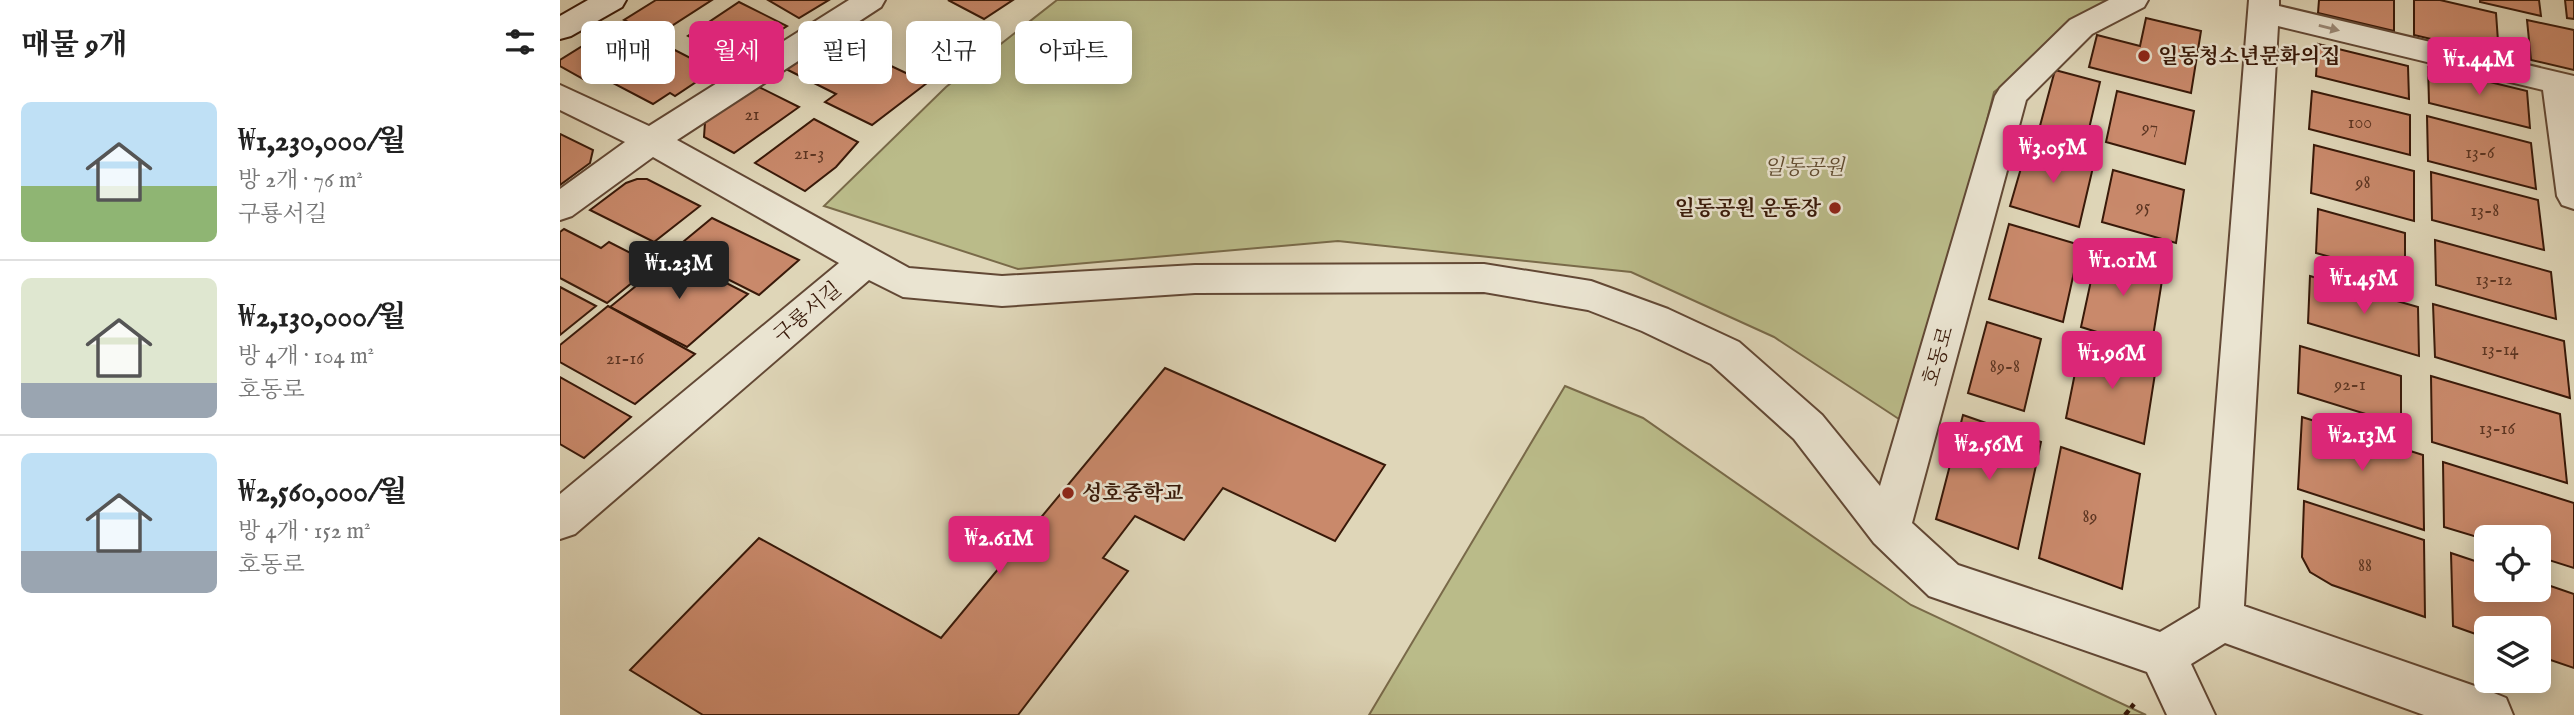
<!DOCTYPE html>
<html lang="ko">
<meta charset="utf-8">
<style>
:root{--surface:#fff;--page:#f6f6f6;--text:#222;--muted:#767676;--line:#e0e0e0;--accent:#db2777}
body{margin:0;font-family:"IM FELL English","Noto Serif KR",serif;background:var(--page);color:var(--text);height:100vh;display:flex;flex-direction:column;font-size:26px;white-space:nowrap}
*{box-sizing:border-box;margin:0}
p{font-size:23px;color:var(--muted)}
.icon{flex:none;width:38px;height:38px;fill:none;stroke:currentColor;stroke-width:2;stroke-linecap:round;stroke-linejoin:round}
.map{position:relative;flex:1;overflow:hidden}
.sheet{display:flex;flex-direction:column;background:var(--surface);width:560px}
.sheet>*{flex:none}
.hud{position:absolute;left:21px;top:21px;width:665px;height:63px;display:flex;gap:14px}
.fabs{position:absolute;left:1914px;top:525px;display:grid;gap:14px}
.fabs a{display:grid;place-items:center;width:77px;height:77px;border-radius:10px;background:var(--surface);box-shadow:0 4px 18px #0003;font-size:35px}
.price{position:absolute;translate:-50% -60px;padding:0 16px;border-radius:7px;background:var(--accent);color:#fff;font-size:23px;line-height:46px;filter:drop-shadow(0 2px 4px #0008)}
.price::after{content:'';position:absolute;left:50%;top:42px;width:21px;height:16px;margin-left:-10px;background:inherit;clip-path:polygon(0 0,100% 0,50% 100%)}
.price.current{background:#222;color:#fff}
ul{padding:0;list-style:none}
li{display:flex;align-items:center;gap:21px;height:175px;padding:0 21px}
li+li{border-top:2px solid var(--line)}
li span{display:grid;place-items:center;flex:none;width:196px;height:140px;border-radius:10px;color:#555}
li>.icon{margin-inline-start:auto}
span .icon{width:84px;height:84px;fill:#fffc;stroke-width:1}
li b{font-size:30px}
h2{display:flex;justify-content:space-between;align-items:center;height:84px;padding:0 21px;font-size:30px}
.tag{padding:0 24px;border-radius:10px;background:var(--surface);box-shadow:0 4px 18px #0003;font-size:24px;line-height:63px}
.tag.current{background:var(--accent);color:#fff}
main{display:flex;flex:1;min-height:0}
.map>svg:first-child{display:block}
.green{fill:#babb89;stroke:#796a49;stroke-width:2}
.building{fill:#c9896b;stroke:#381909;stroke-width:2}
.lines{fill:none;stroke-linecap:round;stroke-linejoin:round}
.street-casing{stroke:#624835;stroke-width:4}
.secondary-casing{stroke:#381909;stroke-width:4}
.path{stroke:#381909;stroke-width:4.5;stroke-dasharray:6 3.5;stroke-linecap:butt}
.street{fill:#eae4d1;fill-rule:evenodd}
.secondary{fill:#eae4d1;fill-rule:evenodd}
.oneway{fill:#9a8977}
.poi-dot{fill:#8f2418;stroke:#eae4d1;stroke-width:2.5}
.labels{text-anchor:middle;stroke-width:5;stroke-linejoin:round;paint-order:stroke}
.number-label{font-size:18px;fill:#5c3522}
.poi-label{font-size:21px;font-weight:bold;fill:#381909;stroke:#eae4d1;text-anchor:start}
.park-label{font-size:21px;font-style:italic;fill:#5f4a2f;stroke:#eae4d1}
.street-label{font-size:21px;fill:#381909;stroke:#eae4d1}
</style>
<main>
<section class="sheet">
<h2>매물 9개<svg class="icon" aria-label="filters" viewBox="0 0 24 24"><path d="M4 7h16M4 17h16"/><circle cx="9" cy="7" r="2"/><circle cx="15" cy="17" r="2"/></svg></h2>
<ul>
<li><span style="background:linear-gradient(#bfe0f5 60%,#8fb573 0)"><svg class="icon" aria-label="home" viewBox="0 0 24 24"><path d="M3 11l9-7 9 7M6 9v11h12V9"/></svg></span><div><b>₩1,230,000/월</b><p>방 2개 · 76 m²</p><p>구룡서길</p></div></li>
<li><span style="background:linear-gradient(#dfe7d0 75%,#9aa5b1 0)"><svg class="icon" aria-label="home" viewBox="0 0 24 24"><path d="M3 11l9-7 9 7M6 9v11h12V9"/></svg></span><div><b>₩2,130,000/월</b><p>방 4개 · 104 m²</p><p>호동로</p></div></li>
<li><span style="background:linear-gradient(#bfe0f5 70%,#9aa5b1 0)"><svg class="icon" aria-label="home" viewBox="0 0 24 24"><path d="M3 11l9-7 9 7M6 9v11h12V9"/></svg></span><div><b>₩2,560,000/월</b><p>방 4개 · 152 m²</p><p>호동로</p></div></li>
</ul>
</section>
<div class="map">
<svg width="2014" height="715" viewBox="0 0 2014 715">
<rect width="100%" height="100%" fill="#dfd6b8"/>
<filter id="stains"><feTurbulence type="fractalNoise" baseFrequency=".00286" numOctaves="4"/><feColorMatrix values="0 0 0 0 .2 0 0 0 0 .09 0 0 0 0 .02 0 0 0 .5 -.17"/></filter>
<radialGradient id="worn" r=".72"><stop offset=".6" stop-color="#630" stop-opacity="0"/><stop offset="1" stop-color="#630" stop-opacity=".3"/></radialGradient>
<g class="green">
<polygon points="497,0 1549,0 1434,92 1351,427 1214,337 1071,272 778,241 458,269 264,206 386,87"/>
<polygon points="1005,386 1083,418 1351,605 1586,715 809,715"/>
</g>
<g class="building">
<polygon points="96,0 152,0 96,36 64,20"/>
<polygon points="208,0 269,0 239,18"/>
<polygon points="388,0 453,0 424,19"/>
<polygon points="1759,0 1834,0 1834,31 1758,13"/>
<polygon points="1854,0 1880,0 1936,13 1939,55 1854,35"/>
<polygon points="1920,0 1979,0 1981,16 1920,2"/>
<polygon points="2005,0 2014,0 2014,19 2007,18"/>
<polygon points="179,2 227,26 175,60 128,36"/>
<polygon points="1586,18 1641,31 1631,93 1529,67 1537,35 1580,46"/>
<polygon points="1967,20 2014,30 2014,70 1971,60"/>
<polygon points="61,22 91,37 25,80 0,66 0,60"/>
<polygon points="270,37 367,83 312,125 265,102 276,94 224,68"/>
<polygon points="1758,44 1848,66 1849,99 1756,76"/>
<polygon points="105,45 154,70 115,96 110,93 93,104 49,81"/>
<polygon points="1868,67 1967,91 1970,128 1869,103"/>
<polygon points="1495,70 1540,82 1524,150 1477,137"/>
<polygon points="197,86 239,107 174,153 144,137 145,122"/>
<polygon points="1557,91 1634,111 1625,164 1546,142"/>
<polygon points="1752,91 1850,115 1850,155 1749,129"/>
<polygon points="1867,116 1971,143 1976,189 1868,161"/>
<polygon points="254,119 298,142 276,167 245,191 195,163"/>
<polygon points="0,134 33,150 30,163 0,185"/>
<polygon points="1468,144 1534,163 1519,227 1450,206"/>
<polygon points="1754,145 1854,171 1854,221 1751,193"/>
<polygon points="1553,170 1624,190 1616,243 1542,222"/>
<polygon points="1871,172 1978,200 1984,250 1872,220"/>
<polygon points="77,179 87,179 140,206 94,242 30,210 66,183"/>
<polygon points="1758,209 1845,233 1845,278 1756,253"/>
<polygon points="152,218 239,260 199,295 112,251"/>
<polygon points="1449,224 1520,245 1503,322 1429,299"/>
<polygon points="4,229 41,248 49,242 94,265 47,303 0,278 0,232"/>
<polygon points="1875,240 1991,272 1996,319 1876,285"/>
<polygon points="1538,248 1604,268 1591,349 1521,327"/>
<polygon points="113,256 188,294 127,347 50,307"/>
<polygon points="1750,276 1858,307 1859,356 1748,323"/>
<polygon points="0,287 36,306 0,335"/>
<polygon points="1873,304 2004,341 2010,398 1875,357"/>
<polygon points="48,306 135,354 75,404 0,362 0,345"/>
<polygon points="1427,322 1481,339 1464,411 1408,393"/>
<polygon points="1522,338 1597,361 1584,444 1506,418"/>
<polygon points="1740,346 1841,376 1841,425 1738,393"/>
<polygon points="605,368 825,465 775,541 663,488 624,540 575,516 543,558 568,571 458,715 143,715 70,670 199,538 381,638"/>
<polygon points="1871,376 2000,414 2007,483 1872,442"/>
<polygon points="0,377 71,417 24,458 0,444"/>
<polygon points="1403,415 1481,442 1458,549 1376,519"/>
<polygon points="1742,417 1863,455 1864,530 1738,489"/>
<polygon points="1501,447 1580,474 1562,589 1479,558"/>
<polygon points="1883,462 2014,503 2014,568 1979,557 1979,537 1927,537 1927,540 1884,527"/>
<polygon points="1744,501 1864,540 1865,617 1772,585 1750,572 1742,557"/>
<polygon points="1891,553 1927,565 1927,590 1979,590 1979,582 2014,594 2014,668 1979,656 1979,628 1927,628 1927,638 1893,626"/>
</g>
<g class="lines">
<g class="street-casing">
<polygon id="street" points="289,0 325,0 321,7 117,140 349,268 442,276 635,265 924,264 1031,281 1108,309 1179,342 1262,415 1320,486 1435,96 1440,88 1510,20 1549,0 1588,0 1584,7 1532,34 1466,100 1352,523 1398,565 1600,632 1640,608 1689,0 1719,0 1719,6 2014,76 2014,209 2002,205 1997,196 1983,90 1718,26 1684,606 1929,691 1946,698 1953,715 1864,715 1665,643 1631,664 1655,715 1607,715 1587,672 1369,596 1314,543 1234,439 1151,364 1082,331 1028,310 924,292 635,293 442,306 343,297 309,280 15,534 0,539 0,494 279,263 93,157 12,216 0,220 0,189 65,142 0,110 0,85 89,126"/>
</g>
<g class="secondary-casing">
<polygon id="secondary" points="28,0 66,0 62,7 11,36 0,39 0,16"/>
</g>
<polyline class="path" points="1565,715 1574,704"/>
<use href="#street" class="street"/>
<use href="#secondary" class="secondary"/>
</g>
<defs><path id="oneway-solid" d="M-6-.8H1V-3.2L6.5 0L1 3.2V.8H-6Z" transform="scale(1.75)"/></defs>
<use class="oneway" href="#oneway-solid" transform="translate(1769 28) rotate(14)"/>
<g class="poi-dot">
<circle cx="1584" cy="56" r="7"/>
<circle cx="1275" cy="208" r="7"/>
<circle cx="508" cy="493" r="7"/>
</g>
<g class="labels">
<g class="number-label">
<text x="192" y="120">21</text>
<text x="1800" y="128">100</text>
<text x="1590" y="133">97</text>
<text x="1920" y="158">13-6</text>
<text x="249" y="159">21-3</text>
<text x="1803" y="188">98</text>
<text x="1583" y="212">95</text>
<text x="1925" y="216">13-8</text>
<text x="1934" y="285">13-12</text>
<text x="1940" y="355">13-14</text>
<text x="65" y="364">21-16</text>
<text x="1445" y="372">89-8</text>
<text x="1790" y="390">92-1</text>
<text x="1937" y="434">13-16</text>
<text x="1530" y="522">89</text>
<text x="1805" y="571">88</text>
</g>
<g class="poi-label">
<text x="1598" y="63">일동청소년문화의집</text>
<text x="1261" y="215" text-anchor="end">일동공원 운동장</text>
<text x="522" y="500">성호중학교</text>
</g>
<g class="park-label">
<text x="1244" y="174">일동공원</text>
</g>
<g class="street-label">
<text transform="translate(247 312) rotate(-40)" y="7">구룡서길</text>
<text transform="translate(1378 356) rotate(-74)" y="7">호동로</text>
</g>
</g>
<rect width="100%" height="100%" filter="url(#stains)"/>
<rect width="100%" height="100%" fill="url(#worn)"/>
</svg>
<div class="fabs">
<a><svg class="icon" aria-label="locate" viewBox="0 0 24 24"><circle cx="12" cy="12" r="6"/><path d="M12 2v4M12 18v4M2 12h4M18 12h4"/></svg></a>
<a><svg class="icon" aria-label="layers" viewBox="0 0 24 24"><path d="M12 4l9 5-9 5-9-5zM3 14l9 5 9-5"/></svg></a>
</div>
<b class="price" style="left:1919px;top:97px">₩1.44M</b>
<b class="price" style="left:1493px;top:185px">₩3.05M</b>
<b class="price" style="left:1563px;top:298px">₩1.01M</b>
<b class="price current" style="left:119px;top:301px">₩1.23M</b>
<b class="price" style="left:1804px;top:316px">₩1.45M</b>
<b class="price" style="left:1552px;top:391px">₩1.96M</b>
<b class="price" style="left:1802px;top:473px">₩2.13M</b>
<b class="price" style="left:1429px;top:482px">₩2.56M</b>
<b class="price" style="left:439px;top:576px">₩2.61M</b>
<div class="hud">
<a class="tag">매매</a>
<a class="tag current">월세</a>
<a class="tag">필터</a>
<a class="tag">신규</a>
<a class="tag">아파트</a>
</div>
</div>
</main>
